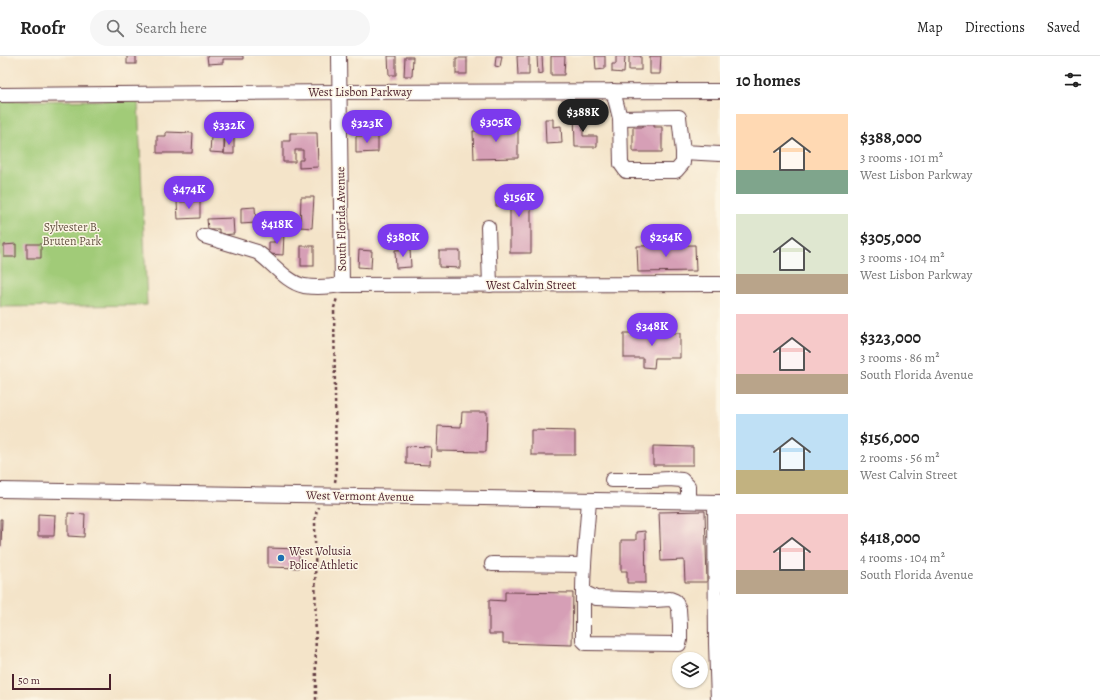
<!DOCTYPE html>
<meta charset="utf-8">
<style>
:root{--surface:#fff;--page:#f6f6f6;--text:#222;--muted:#767676;--line:#e0e0e0;--accent:#7c3aed}
body{margin:0;font-family:Alegreya,serif;background:var(--page);color:var(--text);height:100vh;display:flex;flex-direction:column;font-size:15px;white-space:nowrap}
*{box-sizing:border-box;margin:0}
p{font-size:13px;color:var(--muted)}
.icon{flex:none;width:22px;height:22px;fill:none;stroke:currentColor;stroke-width:2;stroke-linecap:round;stroke-linejoin:round}
.map{position:relative;flex:1;overflow:hidden}
.side{display:flex;flex-direction:column;background:var(--surface);width:380px}
.side>*{flex:none}
.buttons{position:absolute;left:672px;top:596px;display:grid;gap:8px}
.buttons a{display:grid;place-items:center;width:36px;height:36px;border-radius:50%;background:var(--surface);box-shadow:0 1px 3px #0004;font-size:20px}
.scale{position:absolute;left:12px;bottom:10px;width:99px;box-sizing:border-box;padding-left:4px;border:2px solid #4a1f2b;border-top:0;font-size:11px;line-height:14px;white-space:nowrap;color:#4a1f2b;-webkit-text-stroke:3px #fcf5e5;paint-order:stroke}
.price{position:absolute;translate:-50% -34px;padding:0 9px;border-radius:14px;background:var(--accent);color:#fff;font-size:13px;line-height:26px;filter:drop-shadow(0 1px 2px #0008)}
.price::after{content:'';position:absolute;left:50%;top:24px;width:12px;height:9px;margin-left:-6px;background:inherit;clip-path:polygon(0 0,100% 0,50% 100%)}
.price.current{background:#222;color:#fff}
ul{padding:0;list-style:none}
li{display:flex;align-items:center;gap:12px;height:100px;padding:0 16px}
li span{display:grid;place-items:center;flex:none;width:112px;height:80px;border-radius:0px;color:#555}
li>.icon{margin-inline-start:auto}
span .icon{width:48px;height:48px;fill:#fffc;stroke-width:1}
li b{font-size:17px}
h2{display:flex;justify-content:space-between;align-items:center;height:48px;padding:0 16px;font-size:17px}
header{display:flex;align-items:center;gap:24px;box-sizing:border-box;height:56px;padding:0 20px;background:var(--surface);border-bottom:1px solid var(--line)}
header strong{font-size:19px}
nav{display:flex;gap:22px;margin-inline-start:auto;font-size:14px}
.search{width:280px;height:36px;background:var(--page);display:flex;align-items:center;gap:10px;box-sizing:border-box;padding:0 14px;border-radius:22px;color:var(--muted);font-size:15px}
main{display:flex;flex:1;min-height:0}
.map>svg:first-child{display:block}
.green{fill:#a1cb78;stroke:#767552}
.building{fill:#d69fb6}
.lines{fill:none;stroke-linecap:round;stroke-linejoin:round}
.minor-casing{stroke:#643d43;stroke-width:16}
.path{stroke:#643d43;stroke-width:2.5;stroke-dasharray:3 3;stroke-linecap:butt}
.minor{stroke:#fff;stroke-width:14}
.poi-dot{fill:#1f6fb2;stroke:#fcf5e5;stroke-width:1.5}
.labels{text-anchor:middle;stroke-width:3;stroke-linejoin:round;paint-order:stroke}
.street-label{font-size:12px;fill:#4a1f2b;stroke:#fcf5e5}
.park-label{font-size:12px;fill:#645342;stroke:#fcf5e5}
.poi-label{font-size:12px;fill:#4a1f2b;stroke:#fcf5e5;text-anchor:start}
</style>
<header>
<strong>Roofr</strong>
<div class="search"><svg class="icon" aria-label="search" viewBox="0 0 24 24"><circle cx="10" cy="10" r="6"/><path d="M15 15l6 6"/></svg>Search here</div>
<nav><a>Map</a><a>Directions</a><a>Saved</a></nav>
</header>
<main>
<div class="map">
<svg width="720" height="644" viewBox="0 0 720 644">
<rect width="100%" height="100%" fill="#fcf5e5"/>
<filter id="ink" filterUnits="userSpaceOnUse"><feTurbulence type="fractalNoise" baseFrequency=".025" numOctaves="2"/><feDisplacementMap in="SourceGraphic" scale="8" xChannelSelector="R" yChannelSelector="G"/><feConvolveMatrix kernelMatrix="1 2 1 2 8 2 1 2 1" color-interpolation-filters="sRGB"/></filter>
<filter id="wash" filterUnits="userSpaceOnUse"><feTurbulence type="fractalNoise" baseFrequency=".012" numOctaves="4" result="noise"/><feDisplacementMap in="SourceGraphic" scale="16" xChannelSelector="R" yChannelSelector="G"/><feGaussianBlur stdDeviation="0.9" result="paint"/><feColorMatrix in="noise" values="0 0 0 0 0 0 0 0 0 0 0 0 0 0 0 0 0 1.4 0 .05"/><feComposite in="paint" operator="in"/></filter>
<g filter="url(#wash)">
<rect width="100%" height="100%" fill="#f4e4c9"/>
<polygon class="green" points="138,44 147,249 0,251 0,45"/>
<g id="blocks">
<g class="building">
<rect x="127" y="0" width="9" height="8"/>
<polygon points="207,0 243,0 243,3 223,3 223,7 208,8"/>
<polygon points="388,0 396,0 396,19 389,19"/>
<polygon points="496,0 502,0 500,11 495,10"/>
<polygon points="517,0 529,0 529,19 518,19"/>
<polygon points="537,0 542,0 543,17 538,18"/>
<polygon points="551,0 565,0 564,19 551,19"/>
<polygon points="595,0 605,0 605,13 596,14"/>
<polygon points="616,0 625,0 624,17 612,16 612,8 616,8"/>
<rect x="629" y="0" width="12" height="14"/>
<polygon points="650,0 661,0 660,18 650,18"/>
<polygon points="405,1 413,1 412,20 404,20"/>
<rect x="456" y="2" width="11" height="16"/>
<polygon points="574,55 583,55 583,80 597,80 597,91 575,91"/>
<polygon points="644,58 654,58 654,71 662,71 662,96 633,96 633,71 643,71"/>
<polygon points="545,63 553,63 553,71 561,70 562,87 546,88"/>
<polygon points="518,70 518,102 474,103 473,75 491,75 491,71"/>
<polygon points="166,76 193,77 192,97 157,97 157,80 166,80"/>
<polygon points="290,77 317,77 318,111 299,112 299,104 303,104 303,94 295,94 295,106 283,106 283,85 290,85"/>
<polygon points="356,80 378,80 378,96 356,97"/>
<polygon points="211,81 224,82 224,97 210,96"/>
<polygon points="225,81 234,81 234,98 224,98"/>
<polygon points="496,136 538,136 538,149 531,149 531,197 510,197 510,150 496,150"/>
<polygon points="301,141 314,141 312,172 300,171"/>
<polygon points="200,145 200,162 178,163 177,146"/>
<polygon points="255,151 256,167 241,168 241,152"/>
<polygon points="233,162 234,178 219,179 219,173 208,173 207,163"/>
<polygon points="275,177 284,177 283,199 269,198 269,186 275,186"/>
<polygon points="16,188 16,201 4,201 4,189"/>
<rect x="27" y="188" width="14" height="14"/>
<polygon points="695,189 696,215 638,216 637,190"/>
<rect x="301" y="190" width="13" height="20"/>
<polygon points="410,193 411,211 396,212 395,194"/>
<polygon points="359,194 372,195 371,212 358,211"/>
<polygon points="439,195 460,195 460,212 439,211"/>
<polygon points="624,277 680,277 680,302 655,302 654,312 643,311 643,302 624,302"/>
<polygon points="462,356 487,356 486,396 437,395 438,370 461,371"/>
<polygon points="531,374 575,375 575,399 531,399"/>
<polygon points="406,390 431,391 430,409 406,408"/>
<polygon points="653,390 693,391 693,409 653,409"/>
<polygon points="705,455 707,526 685,526 684,504 661,505 659,456"/>
<polygon points="68,457 85,458 84,481 68,480"/>
<polygon points="38,458 55,459 54,480 38,480"/>
<polygon points="0,463 2,463 1,490 0,490"/>
<polygon points="645,475 646,527 627,527 627,515 621,515 621,484 636,484 636,476"/>
<polygon points="268,492 299,493 299,512 268,511"/>
<polygon points="505,536 573,537 572,589 503,587 503,578 489,578 489,544 505,545"/>
</g>
</g>
</g>
<g filter="url(#ink)">
<use href="#blocks" fill-opacity="0" stroke="#643d43" stroke-width="1"/>
<g class="lines">
<g class="minor-casing">
<g id="minor">
<polyline points="339,0 342,229"/>
<polyline points="613,35 620,62 679,61 683,96 720,98"/>
<polyline points="0,39 340,36 720,35"/>
<polyline points="620,62 621,108 626,115 676,115 683,107 683,96"/>
<polyline points="488,171 490,229"/>
<path d="M204,180L257,196C272,206 286,226 304,230C316,232 329,231 342,229L720,228"/>
<polyline points="612,424 652,424 669,423 682,424 688,430 688,445"/>
<polyline points="0,434 720,446"/>
<polyline points="715,446 716,588 718,644"/>
<polyline points="492,508 584,509"/>
<path d="M583,536V584L586,587L679,588L680,584V569L679,553L675,545L670,543L655,544L596,542L583,536C583,505 587,475 589,444"/>
</g>
</g>
<g class="path">
<polyline points="335,426 336,420 334,252 337,242"/>
<polyline points="316,644 315,461 318,451"/>
</g>
<use href="#minor" class="minor"/>
</g>
</g>
<circle class="poi-dot" cx="281" cy="502" r="4"/>
<g class="labels">
<g class="street-label">
<text x="360" y="40">West Lisbon Parkway</text>
<text transform="translate(341 163) rotate(-91)" y="4">South Florida Avenue</text>
<text x="531" y="233">West Calvin Street</text>
<text transform="translate(360 440) rotate(1)" y="4">West Vermont Avenue</text>
</g>
<g class="park-label">
<text x="72" y="175">Sylvester B.<tspan x="72" dy="14">Bruten Park</tspan></text>
</g>
<g class="poi-label">
<text x="289" y="499">West Volusia<tspan x="289" dy="14">Police Athletic</tspan></text>
</g>
</g>
</svg>
<div class="buttons">
<a><svg class="icon" aria-label="layers" viewBox="0 0 24 24"><path d="M12 4l9 5-9 5-9-5zM3 14l9 5 9-5"/></svg></a>
</div>
<div class="scale">50 m</div>
<b class="price current" style="left:583px;top:77px">$388K</b>
<b class="price" style="left:496px;top:87px">$305K</b>
<b class="price" style="left:367px;top:88px">$323K</b>
<b class="price" style="left:229px;top:90px">$332K</b>
<b class="price" style="left:189px;top:154px">$474K</b>
<b class="price" style="left:519px;top:162px">$156K</b>
<b class="price" style="left:277px;top:189px">$418K</b>
<b class="price" style="left:403px;top:202px">$380K</b>
<b class="price" style="left:666px;top:202px">$254K</b>
<b class="price" style="left:652px;top:291px">$348K</b>
</div>
<section class="side">
<h2>10 homes<svg class="icon" aria-label="filters" viewBox="0 0 24 24"><path d="M4 7h16M4 17h16"/><circle cx="9" cy="7" r="2"/><circle cx="15" cy="17" r="2"/></svg></h2>
<ul>
<li><span style="background:linear-gradient(#ffd9b3 70%,#7fa58c 0)"><svg class="icon" aria-label="home" viewBox="0 0 24 24"><path d="M3 11l9-7 9 7M6 9v11h12V9"/></svg></span><div><b>$388,000</b><p>3 rooms · 101 m²</p><p>West Lisbon Parkway</p></div></li>
<li><span style="background:linear-gradient(#dfe7d0 75%,#b9a48a 0)"><svg class="icon" aria-label="home" viewBox="0 0 24 24"><path d="M3 11l9-7 9 7M6 9v11h12V9"/></svg></span><div><b>$305,000</b><p>3 rooms · 104 m²</p><p>West Lisbon Parkway</p></div></li>
<li><span style="background:linear-gradient(#f6c9c9 75%,#b9a48a 0)"><svg class="icon" aria-label="home" viewBox="0 0 24 24"><path d="M3 11l9-7 9 7M6 9v11h12V9"/></svg></span><div><b>$323,000</b><p>3 rooms · 86 m²</p><p>South Florida Avenue</p></div></li>
<li><span style="background:linear-gradient(#bfe0f5 70%,#c2b280 0)"><svg class="icon" aria-label="home" viewBox="0 0 24 24"><path d="M3 11l9-7 9 7M6 9v11h12V9"/></svg></span><div><b>$156,000</b><p>2 rooms · 56 m²</p><p>West Calvin Street</p></div></li>
<li><span style="background:linear-gradient(#f6c9c9 70%,#b9a48a 0)"><svg class="icon" aria-label="home" viewBox="0 0 24 24"><path d="M3 11l9-7 9 7M6 9v11h12V9"/></svg></span><div><b>$418,000</b><p>4 rooms · 104 m²</p><p>South Florida Avenue</p></div></li>
</ul>
</section>
</main>
